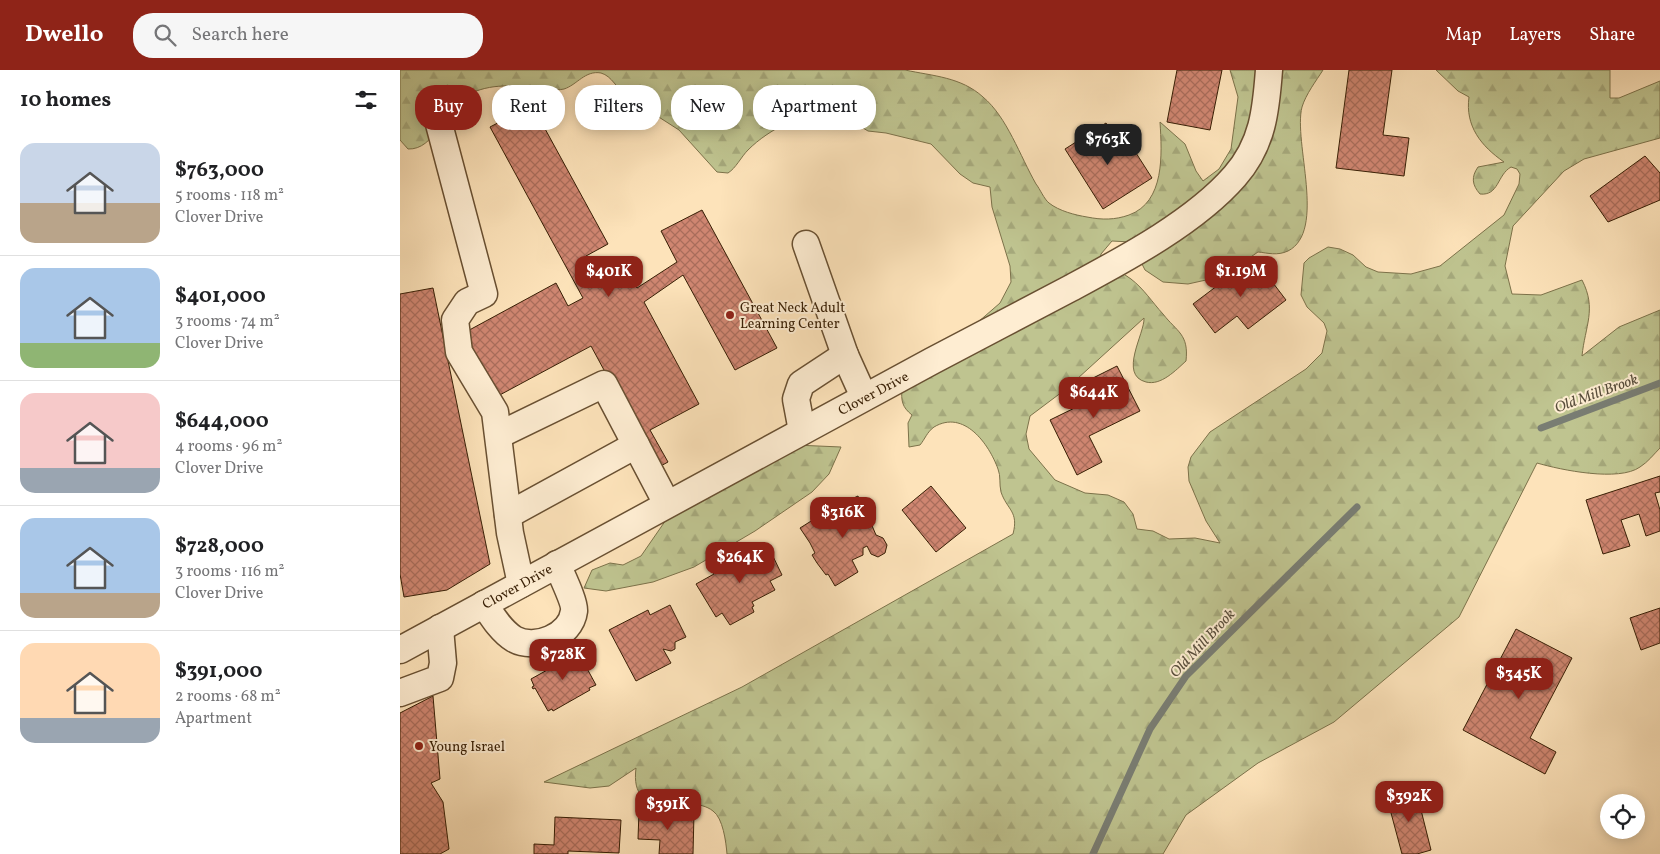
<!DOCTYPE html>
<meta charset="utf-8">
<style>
:root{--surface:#fff;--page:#f6f6f6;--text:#202124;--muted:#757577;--line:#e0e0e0;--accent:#8f2418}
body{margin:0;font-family:Vollkorn,serif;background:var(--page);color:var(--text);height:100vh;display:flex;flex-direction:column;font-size:19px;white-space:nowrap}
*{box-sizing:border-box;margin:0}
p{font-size:16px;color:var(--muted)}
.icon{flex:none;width:28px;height:28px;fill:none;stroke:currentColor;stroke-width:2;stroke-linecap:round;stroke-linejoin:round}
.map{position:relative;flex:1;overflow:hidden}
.drawer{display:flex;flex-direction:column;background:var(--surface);width:400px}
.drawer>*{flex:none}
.hud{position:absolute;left:15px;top:15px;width:475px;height:45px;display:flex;gap:10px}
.fabs{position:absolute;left:1200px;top:724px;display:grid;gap:10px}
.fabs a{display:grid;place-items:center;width:45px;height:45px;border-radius:50%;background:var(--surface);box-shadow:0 2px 12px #0003;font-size:25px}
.price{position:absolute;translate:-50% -42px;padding:0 11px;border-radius:10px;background:var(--accent);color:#fff;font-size:16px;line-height:32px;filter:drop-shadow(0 1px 2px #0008)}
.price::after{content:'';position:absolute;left:50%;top:30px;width:15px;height:11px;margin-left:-8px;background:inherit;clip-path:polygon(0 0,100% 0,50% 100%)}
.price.active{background:#222;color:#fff}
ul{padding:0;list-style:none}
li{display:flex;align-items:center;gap:15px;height:125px;padding:0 20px}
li+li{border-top:1px solid var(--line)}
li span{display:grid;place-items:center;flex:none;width:140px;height:100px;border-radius:15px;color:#555}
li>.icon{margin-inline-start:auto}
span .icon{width:60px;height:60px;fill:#fffc;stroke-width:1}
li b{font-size:21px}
h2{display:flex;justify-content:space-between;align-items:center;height:60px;padding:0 20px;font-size:21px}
.chip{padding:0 18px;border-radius:20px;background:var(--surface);box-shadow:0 2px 12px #0003;font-size:18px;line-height:45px}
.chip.active{background:var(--accent);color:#fff}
header{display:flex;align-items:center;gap:30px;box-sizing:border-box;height:70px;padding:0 25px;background:var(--accent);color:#fff}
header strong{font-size:24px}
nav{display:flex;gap:28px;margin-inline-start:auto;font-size:18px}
.search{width:350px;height:45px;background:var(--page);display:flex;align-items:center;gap:12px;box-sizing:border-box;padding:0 18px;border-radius:20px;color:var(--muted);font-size:19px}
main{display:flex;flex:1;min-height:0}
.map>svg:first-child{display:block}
.forest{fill:url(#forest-firs);stroke:#7c724a}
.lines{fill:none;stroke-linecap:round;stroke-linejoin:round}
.stream{stroke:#797d73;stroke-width:7}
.building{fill:url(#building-cross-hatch);stroke:#381f05}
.minor-casing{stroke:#695032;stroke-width:29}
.minor{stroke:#feedd2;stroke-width:26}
.poi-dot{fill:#8f2418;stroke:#feedd2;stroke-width:2}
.labels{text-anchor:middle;stroke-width:4;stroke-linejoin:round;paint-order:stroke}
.poi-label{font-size:14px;fill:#381f05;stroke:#feedd2;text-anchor:start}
.street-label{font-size:14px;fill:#381f05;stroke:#feedd2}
.water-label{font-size:15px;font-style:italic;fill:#594e3c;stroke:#feedd2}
</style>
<header>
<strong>Dwello</strong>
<div class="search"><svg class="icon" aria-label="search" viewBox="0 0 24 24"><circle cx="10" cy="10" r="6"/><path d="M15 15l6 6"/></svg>Search here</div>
<nav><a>Map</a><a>Layers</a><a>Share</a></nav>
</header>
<main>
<section class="drawer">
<h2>10 homes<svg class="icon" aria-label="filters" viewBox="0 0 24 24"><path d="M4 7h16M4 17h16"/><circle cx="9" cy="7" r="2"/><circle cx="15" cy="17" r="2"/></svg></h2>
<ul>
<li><span style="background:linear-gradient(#c9d6e8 60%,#b9a48a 0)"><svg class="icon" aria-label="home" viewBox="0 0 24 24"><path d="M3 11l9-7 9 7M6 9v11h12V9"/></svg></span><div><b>$763,000</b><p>5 rooms · 118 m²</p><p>Clover Drive</p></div></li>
<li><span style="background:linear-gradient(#a9c7e8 75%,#8fb573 0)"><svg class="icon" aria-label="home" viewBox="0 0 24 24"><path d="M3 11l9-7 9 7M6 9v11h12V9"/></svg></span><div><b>$401,000</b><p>3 rooms · 74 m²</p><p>Clover Drive</p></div></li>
<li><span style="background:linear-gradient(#f6c9c9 75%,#9aa5b1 0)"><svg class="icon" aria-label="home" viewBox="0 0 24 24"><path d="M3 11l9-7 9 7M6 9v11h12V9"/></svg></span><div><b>$644,000</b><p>4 rooms · 96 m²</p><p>Clover Drive</p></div></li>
<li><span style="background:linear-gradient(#a9c7e8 75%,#b9a48a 0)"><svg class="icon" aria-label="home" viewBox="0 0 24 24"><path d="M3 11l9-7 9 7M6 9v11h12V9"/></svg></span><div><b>$728,000</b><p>3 rooms · 116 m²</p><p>Clover Drive</p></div></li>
<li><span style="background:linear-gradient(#ffd9b3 75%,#9aa5b1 0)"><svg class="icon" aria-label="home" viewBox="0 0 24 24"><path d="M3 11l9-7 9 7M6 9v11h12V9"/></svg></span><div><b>$391,000</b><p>2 rooms · 68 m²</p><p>Apartment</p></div></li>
</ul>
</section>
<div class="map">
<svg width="1260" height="784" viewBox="0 0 1260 784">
<defs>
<pattern id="forest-firs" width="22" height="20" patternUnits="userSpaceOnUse" patternTransform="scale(1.25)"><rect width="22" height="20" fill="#bfc490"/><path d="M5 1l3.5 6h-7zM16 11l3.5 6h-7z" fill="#a5a87b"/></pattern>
<pattern id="building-cross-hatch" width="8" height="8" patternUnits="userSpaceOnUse" patternTransform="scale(1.25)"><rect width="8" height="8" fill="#cf8671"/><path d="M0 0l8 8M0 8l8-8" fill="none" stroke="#a96d5b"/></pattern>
</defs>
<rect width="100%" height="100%" fill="#fde3ba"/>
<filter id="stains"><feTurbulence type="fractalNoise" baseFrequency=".004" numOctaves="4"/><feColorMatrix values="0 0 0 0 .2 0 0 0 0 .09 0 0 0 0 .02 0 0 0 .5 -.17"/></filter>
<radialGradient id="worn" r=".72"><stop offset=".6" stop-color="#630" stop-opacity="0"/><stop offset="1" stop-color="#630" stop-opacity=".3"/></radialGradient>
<g class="forest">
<path d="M0,0H505C533,6 561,7 583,27C607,47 620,86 636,114C640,119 644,129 649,133C659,141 675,145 687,147C702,150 715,150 729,145C765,132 762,84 760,52L785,74L796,101L803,111L819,99L831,79L838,27L830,0H923C916,11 906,24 902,37C893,72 927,161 888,181C877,186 868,183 858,182L839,195L806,210L788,214L763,212L745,200L731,172L712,171L701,184L700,191C710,197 722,202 731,209C744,219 752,232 763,244C777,262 789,264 786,291C776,300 761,316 746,312C718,305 745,263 744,248L666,319L630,346L626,364L629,379L655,410L685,423L708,425L724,432L733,444L737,459L753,461L769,469L795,468L820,473L806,451L789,411L788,397L791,387L810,362L906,299L922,283L927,261L924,253L907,237L901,225L904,193L909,188L928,177L940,179L953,185L966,197L978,202L1011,204L1040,196L1104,145L1119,114L1120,104L1117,99L1111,97C1097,105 1099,126 1080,124C1072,115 1071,107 1078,97L1104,92C1081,76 1065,56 1069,27L1058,21L1036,0H1210V28H1219L1260,11V68L1184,89L1164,101L1113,156L1105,196L1112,224L1141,225L1182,210C1197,239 1185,256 1182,286L1219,257L1260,240V378C1254,384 1248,392 1240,397C1219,412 1161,400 1137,393L1059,547L934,652L858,693L786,745L763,784H327C326,772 323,748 313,741C288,721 229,754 236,698L209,716L190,718L144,712L342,617L613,464C619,441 607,440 601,422C599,414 601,406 598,399C589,374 564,339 534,357C527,362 525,369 520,375L509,377L508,353L512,345C502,337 501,331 502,318L600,233L611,212L610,196L592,137L590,117L573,113L560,104L531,74L486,63L468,61L430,38C401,45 370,58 348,80C341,87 336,98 328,103L317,102L279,60L226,26C217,19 212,6 201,3C185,0 177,15 164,19C155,21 145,19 137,18C111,15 86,13 62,28C43,41 35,80 8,79L0,70Z"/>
<polygon points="395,375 441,377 429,404 412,422 355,461 294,497 253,512 206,521 184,518 192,500 210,493 223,495 241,486 268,447"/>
</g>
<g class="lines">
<g class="stream">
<polyline points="1141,358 1260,313"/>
<polyline points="693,784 750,659 786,606 957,437"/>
</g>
</g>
<g class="building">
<polygon points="777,0 822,0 810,60 767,52"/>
<polygon points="949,0 992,0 983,65 1009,68 1004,106 936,98"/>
<polygon points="132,35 208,174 186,186 198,208 224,194 237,218 277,192 261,161 302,140 377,278 335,300 283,205 244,232 299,334 250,360 268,392 257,398 191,276 96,327 62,264 156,213 168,236 183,228 90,57"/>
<polygon points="706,53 721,76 729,72 752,108 703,139 665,79"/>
<polygon points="1245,86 1260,103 1260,130 1208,152 1190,126"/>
<polygon points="854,188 886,230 848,259 837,246 815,263 793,234"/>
<polygon points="33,218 90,494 47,520 4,527 0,504 0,224"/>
<polygon points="717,296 740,341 689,366 702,392 677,405 650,350 701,325 693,308"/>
<polygon points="1260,406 1260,422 1255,423 1260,440 1260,461 1246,466 1239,444 1221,450 1230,476 1203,484 1186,430"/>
<polygon points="531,416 566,458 536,482 502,440"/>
<polygon points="458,426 464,442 467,440 472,450 470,451 476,465 483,468 487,475 485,483 478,487 471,484 467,476 463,478 463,485 452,490 458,502 435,516 428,504 426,505 417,493 412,485 415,483 410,473 400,458 416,448 415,446"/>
<polygon points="367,474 382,505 370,511 375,520 352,532 354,536 352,537 354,542 330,555 322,543 316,547 296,514 314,504 311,500 352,478 354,481"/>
<polygon points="270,535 286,567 275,572 275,579 271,581 263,579 271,593 236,611 209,560 248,540 250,545"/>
<polygon points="1260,538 1260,573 1241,580 1230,548"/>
<polygon points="1116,559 1172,588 1130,668 1156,682 1145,704 1063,660"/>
<polygon points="171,582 172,585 178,582 196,615 189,618 190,620 153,641 152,639 148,641 135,618 133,619 132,617 134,616 131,609 149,599 147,595"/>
<polygon points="33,626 40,709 31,713 43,732 49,779 40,784 0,784 0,643"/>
<polygon points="1016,720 1031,780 1017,784 1002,784 987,728"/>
<polygon points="239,741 294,743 293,784 259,784 260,770 238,769"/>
<polygon points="155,747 221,750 219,783 168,781 168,784 134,784 134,774 154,775"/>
</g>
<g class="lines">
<g class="minor-casing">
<g id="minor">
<polyline points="39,54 84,224 67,232 55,250 59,282 95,342 110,463 121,514"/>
<polyline points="406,174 445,285 464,327"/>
<polyline points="402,361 396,329 401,314 445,285"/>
<polyline points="99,365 204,314 267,434"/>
<polyline points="108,445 236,375"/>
<path d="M84,534C92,546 101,561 114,569C135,581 171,566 174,541C175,532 161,504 157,494"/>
<path d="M0,580C177,483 354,386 532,291C578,267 625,242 671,218C725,189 795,152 835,106C863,74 866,40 869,0"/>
<polyline points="0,623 40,608 43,593 40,558"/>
</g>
</g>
<use href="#minor" class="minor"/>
</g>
<g class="poi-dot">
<circle cx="330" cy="245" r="5"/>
<circle cx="19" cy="676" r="5"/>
</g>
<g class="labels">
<g class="poi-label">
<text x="340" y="242">Great Neck Adult<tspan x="340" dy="16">Learning Center</tspan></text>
<text x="29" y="681">Young Israel</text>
</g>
<g class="street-label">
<text transform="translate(473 323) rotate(-28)" y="5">Clover Drive</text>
<text transform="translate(117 516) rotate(-29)" y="5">Clover Drive</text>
</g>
<g class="water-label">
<text transform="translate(1196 323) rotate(-20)" y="5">Old Mill Brook</text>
<text transform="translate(802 573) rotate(-47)" y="5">Old Mill Brook</text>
</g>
</g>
<rect width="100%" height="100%" filter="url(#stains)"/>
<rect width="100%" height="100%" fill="url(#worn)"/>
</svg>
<div class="fabs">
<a><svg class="icon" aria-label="locate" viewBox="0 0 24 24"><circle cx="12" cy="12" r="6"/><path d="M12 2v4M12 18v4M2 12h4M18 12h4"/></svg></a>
</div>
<b class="price active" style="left:708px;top:96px">$763K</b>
<b class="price" style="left:209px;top:228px">$401K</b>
<b class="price" style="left:841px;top:228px">$1.19M</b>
<b class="price" style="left:694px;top:349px">$644K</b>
<b class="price" style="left:443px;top:469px">$316K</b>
<b class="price" style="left:340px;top:514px">$264K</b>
<b class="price" style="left:163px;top:611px">$728K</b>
<b class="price" style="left:1119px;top:630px">$345K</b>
<b class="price" style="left:1009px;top:753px">$392K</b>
<b class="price" style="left:268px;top:761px">$391K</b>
<div class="hud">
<a class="chip active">Buy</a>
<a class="chip">Rent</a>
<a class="chip">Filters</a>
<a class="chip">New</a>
<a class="chip">Apartment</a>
</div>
</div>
</main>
